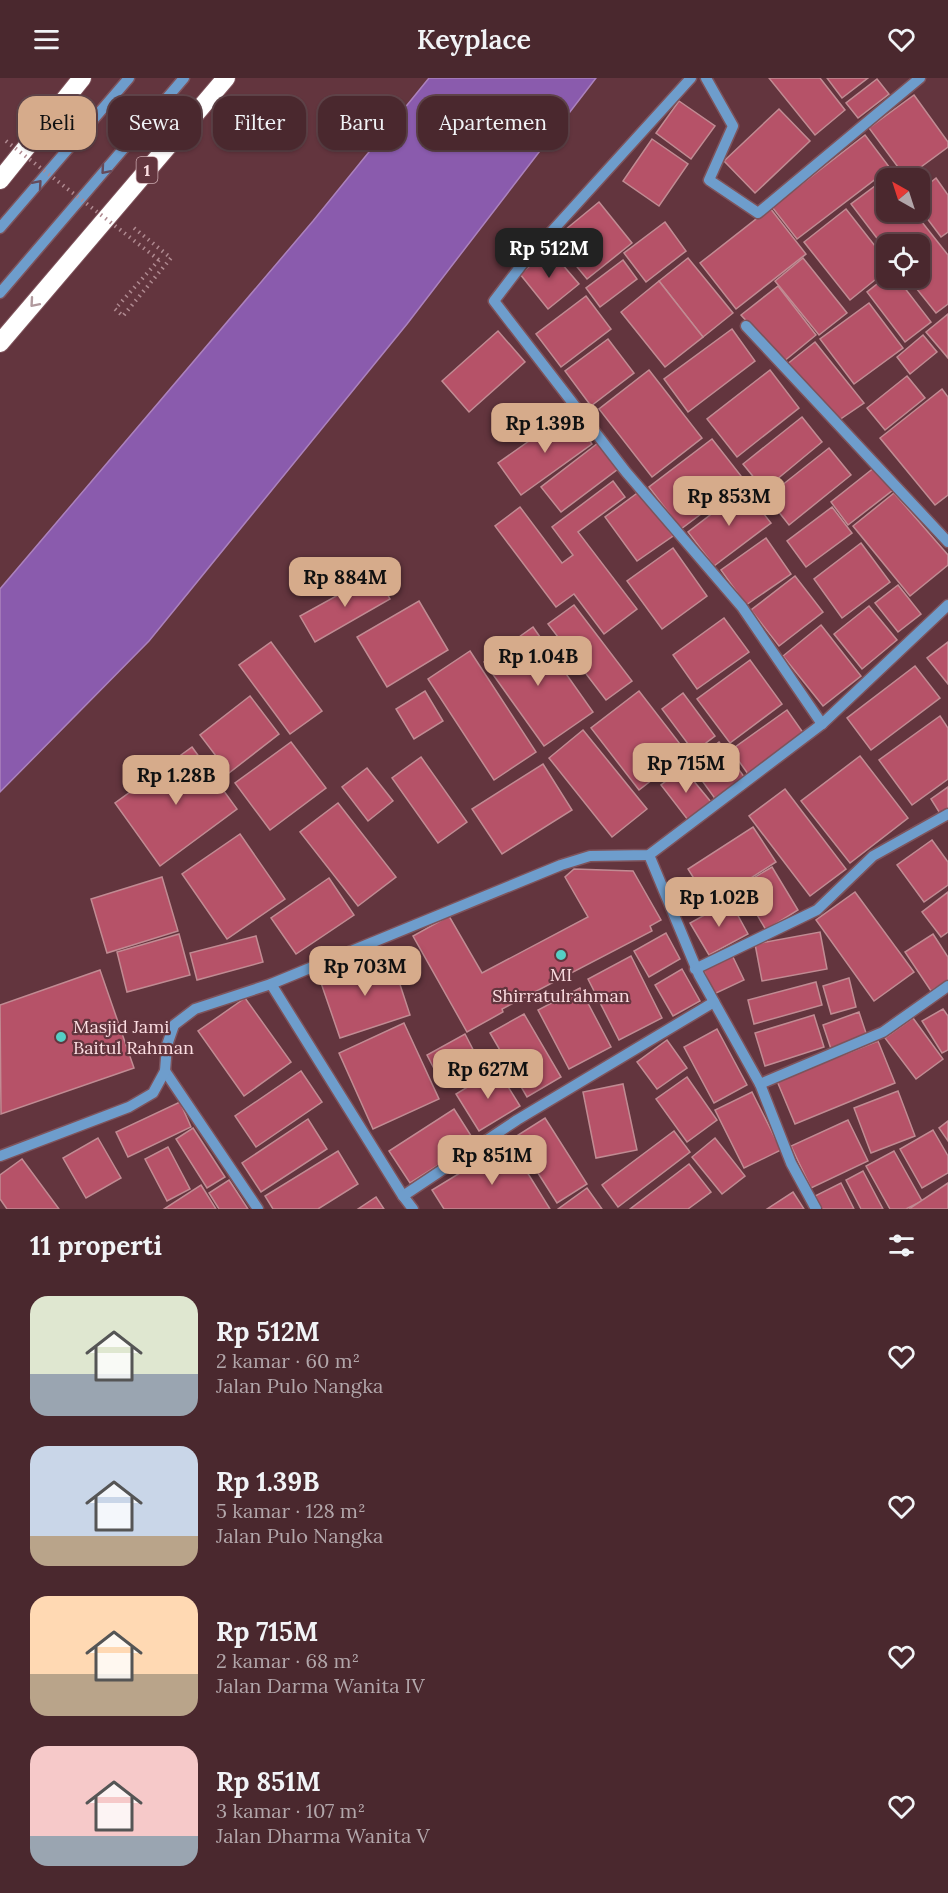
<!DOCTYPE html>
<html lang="id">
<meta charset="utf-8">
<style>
:root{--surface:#4a282e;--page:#513036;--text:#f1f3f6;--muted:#b2a6aa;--line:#61444a;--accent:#d6ab8b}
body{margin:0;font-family:Lora,serif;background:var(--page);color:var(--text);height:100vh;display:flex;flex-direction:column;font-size:22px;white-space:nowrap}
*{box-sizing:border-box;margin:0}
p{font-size:20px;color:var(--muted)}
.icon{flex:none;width:33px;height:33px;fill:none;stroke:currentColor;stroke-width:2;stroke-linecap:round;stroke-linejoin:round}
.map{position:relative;height:1131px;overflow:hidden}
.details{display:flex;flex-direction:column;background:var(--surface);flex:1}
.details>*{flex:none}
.banner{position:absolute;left:18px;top:18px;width:600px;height:54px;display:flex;gap:12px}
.needle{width:39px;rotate:321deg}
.tools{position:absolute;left:876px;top:90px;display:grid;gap:12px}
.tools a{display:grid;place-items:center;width:54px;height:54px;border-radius:12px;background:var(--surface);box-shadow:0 2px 4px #0004,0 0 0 2px var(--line);font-size:30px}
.price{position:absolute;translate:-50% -51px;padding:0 14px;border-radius:12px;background:var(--accent);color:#111;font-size:20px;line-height:39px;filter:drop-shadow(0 2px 3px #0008)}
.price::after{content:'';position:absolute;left:50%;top:36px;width:18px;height:14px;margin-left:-9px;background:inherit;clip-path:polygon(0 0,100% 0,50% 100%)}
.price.selected{background:#222;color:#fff}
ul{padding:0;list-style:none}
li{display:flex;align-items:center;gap:18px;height:150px;padding:0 30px}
li span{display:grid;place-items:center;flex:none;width:168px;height:120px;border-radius:18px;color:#555}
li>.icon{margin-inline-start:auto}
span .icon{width:72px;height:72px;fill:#fffc;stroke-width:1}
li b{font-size:26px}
h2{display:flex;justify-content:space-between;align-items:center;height:72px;padding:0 30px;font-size:26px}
.pill{padding:0 21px;border-radius:18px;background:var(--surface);box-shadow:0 2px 4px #0004,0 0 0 2px var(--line);font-size:21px;line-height:54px}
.pill.selected{background:var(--accent);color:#111}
header{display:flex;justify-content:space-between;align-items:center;height:78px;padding:0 30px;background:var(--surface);font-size:27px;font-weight:600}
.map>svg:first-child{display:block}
.water{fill:#8a5bad;stroke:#ac82bd;stroke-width:1.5}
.building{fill:#b65268;stroke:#c18b93;stroke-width:1.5}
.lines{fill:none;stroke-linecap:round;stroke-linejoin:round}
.minor-casing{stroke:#7e535b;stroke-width:13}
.highway-casing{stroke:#7e535b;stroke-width:20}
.path{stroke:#af8990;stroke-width:4;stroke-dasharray:1.5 4.5;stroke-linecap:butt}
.minor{stroke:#6e9dcc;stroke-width:10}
.highway{stroke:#fff;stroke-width:18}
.path-bridge{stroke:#af8990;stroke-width:4;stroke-dasharray:1.5 4.5;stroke-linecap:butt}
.oneway{stroke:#654a5a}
.oneway2{stroke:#b19a9e}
.poi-dot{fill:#55cec5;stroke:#63353e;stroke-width:2}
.labels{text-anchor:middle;stroke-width:4.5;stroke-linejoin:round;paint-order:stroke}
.shield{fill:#63353e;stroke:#cdabb0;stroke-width:1.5}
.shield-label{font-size:16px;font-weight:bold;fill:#fbdde1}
.poi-label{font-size:18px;fill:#fbdde1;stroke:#63353e}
</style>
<header><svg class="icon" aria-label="menu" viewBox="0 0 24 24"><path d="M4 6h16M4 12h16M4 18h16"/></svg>Keyplace<svg class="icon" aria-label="heart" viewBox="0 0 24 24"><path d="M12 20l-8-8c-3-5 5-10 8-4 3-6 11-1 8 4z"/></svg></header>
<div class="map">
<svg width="948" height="1131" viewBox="0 0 948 1131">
<rect width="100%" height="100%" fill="#63353e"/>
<polygon class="water" points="429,0 596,0 407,246 149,563 0,714 0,511 313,143"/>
<g class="building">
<polygon points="769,0 820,0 845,32 815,57"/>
<polygon points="827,0 868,0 842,20"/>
<polygon points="877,1 889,16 858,40 846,25"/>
<polygon points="914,17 948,64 948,69 906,100 869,50"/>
<polygon points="679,23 715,48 691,81 656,55"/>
<polygon points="779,31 810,63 755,115 724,83"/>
<polygon points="865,57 890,90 797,161 772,129"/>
<polygon points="652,61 688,86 659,128 623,103"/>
<polygon points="887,99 886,134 914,134 948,177 948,226 936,235 908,200 920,200 920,166 886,166 886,172 851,126"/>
<polygon points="936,100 948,117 948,154 941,159 920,131 920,113"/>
<polygon points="599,124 632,165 587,201 554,161"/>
<polygon points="770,130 806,176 736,231 700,185"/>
<polygon points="846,131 886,182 886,193 850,222 804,164"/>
<polygon points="665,144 686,173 646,204 624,175"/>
<polygon points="550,172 579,206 548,231 520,196"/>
<polygon points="688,180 733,235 703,259 659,203"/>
<polygon points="803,180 847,235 819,257 775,203"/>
<polygon points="623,182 637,201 600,229 586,210"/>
<polygon points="886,199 897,200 931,244 905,264 867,214"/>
<polygon points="659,203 703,259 665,289 621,234"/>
<polygon points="778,208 816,257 783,284 741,237"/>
<polygon points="586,218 611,251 561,289 536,256"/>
<polygon points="869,225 903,270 854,306 820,261"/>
<polygon points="948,236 948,280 926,254"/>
<polygon points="732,251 755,283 688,334 664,301"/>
<polygon points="498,253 525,284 469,334 442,303"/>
<polygon points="923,257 937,274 910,296 897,279"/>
<polygon points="608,261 634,295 591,328 565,293"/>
<polygon points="815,264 864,325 839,342 786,287"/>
<polygon points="649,292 702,360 652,399 599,331"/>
<polygon points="770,292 799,330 737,379 707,341"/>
<polygon points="907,298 925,320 885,352 867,330"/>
<polygon points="942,311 948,319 948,417 935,427 880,360"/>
<polygon points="570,334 592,366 521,417 498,385"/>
<polygon points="802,339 822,364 764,412 743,386"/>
<polygon points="712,361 745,403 681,451 649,409"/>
<polygon points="598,365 618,391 561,434 541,409"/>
<polygon points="829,370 851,397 789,447 767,419"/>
<polygon points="875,389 893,412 848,447 831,424"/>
<polygon points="613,403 625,419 578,454 637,531 604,556 574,516 556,529 495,448 520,429 562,485 573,477 552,449"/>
<polygon points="744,411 771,445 714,488 688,454"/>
<polygon points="640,413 673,458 637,483 605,439"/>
<polygon points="894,415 948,477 948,487 910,518 853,448"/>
<polygon points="832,429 852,455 806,489 787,463"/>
<polygon points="766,460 791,496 746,527 721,492"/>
<polygon points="861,465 890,504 842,540 814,501"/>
<polygon points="673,470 707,518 662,551 627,503"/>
<polygon points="376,496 390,521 315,564 300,538"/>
<polygon points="795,498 823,534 779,568 751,532"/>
<polygon points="898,507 921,536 898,554 875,525"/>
<polygon points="419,523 448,572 387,609 357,559"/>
<polygon points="574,527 632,603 606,622 548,546"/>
<polygon points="869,528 897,562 862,591 834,556"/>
<polygon points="724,540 749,574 697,611 673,577"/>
<polygon points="821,547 861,598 823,628 783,578"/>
<polygon points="533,549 593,634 544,668 484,584"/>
<polygon points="271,564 322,633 290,656 239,587"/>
<polygon points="948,564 948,606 927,580"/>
<polygon points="470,573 536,674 494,702 428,601"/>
<polygon points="750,582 782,626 730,665 697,621"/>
<polygon points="915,588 940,620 871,672 847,640"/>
<polygon points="425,613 443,643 414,661 396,631"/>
<polygon points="639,613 687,675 639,712 591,650"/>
<polygon points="683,615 715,658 694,674 662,631"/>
<polygon points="250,618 279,656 229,695 200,657"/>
<polygon points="787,632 804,656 748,696 731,672"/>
<polygon points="940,638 948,650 948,701 912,727 879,682"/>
<polygon points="583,652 647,731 612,759 549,680"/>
<polygon points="291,664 326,710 270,752 235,705"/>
<polygon points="719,664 745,700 716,722 690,686"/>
<polygon points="192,669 237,731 160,788 115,725"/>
<polygon points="860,678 908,740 850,785 801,723"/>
<polygon points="421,679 467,744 438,765 392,700"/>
<polygon points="543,686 572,732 502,776 472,731"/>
<polygon points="367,690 393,723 368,743 342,709"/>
<polygon points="683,690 711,724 688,742 661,707"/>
<polygon points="948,709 948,733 941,737 931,721"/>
<polygon points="785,711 846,791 810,818 749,738"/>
<polygon points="338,725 396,799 358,828 300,754"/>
<polygon points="753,749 776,784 710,826 688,791"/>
<polygon points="240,756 285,821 227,861 182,796"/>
<polygon points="932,762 948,784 948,807 924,824 897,787"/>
<polygon points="772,789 798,832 766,852 740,808"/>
<polygon points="574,791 633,793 661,842 650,848 652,853 502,931 503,934 467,954 413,858 449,838 482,895 588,839 565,799"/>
<polygon points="162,799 178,853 107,875 91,821"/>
<polygon points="329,800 354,837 296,876 271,840"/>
<polygon points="855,814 914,894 874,923 816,842"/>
<polygon points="948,814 948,854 941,859 922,834"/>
<polygon points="730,823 748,856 709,877 690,845"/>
<polygon points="820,854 827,891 762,903 755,866"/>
<polygon points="666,855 680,881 649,899 634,873"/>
<polygon points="179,856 190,897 127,914 117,874"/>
<polygon points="933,856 948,879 948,902 931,913 905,874"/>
<polygon points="256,858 263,884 197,902 190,875"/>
<polygon points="732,877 744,902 714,916 703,891"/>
<polygon points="631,878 662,940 619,962 588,901"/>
<polygon points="391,879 410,937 340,960 320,902"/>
<polygon points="682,891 700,923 673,938 655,907"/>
<polygon points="100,892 134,990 1,1036 0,927"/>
<polygon points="849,900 856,929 831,936 823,908"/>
<polygon points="816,904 822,927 754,946 748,922"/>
<polygon points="580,910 611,969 569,991 538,932"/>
<polygon points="245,920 291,984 244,1018 198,953"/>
<polygon points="943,931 948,938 948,972 942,975 922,943"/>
<polygon points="859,934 867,958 831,971 823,947"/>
<polygon points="524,936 561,999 527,1019 490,955"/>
<polygon points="814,937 824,969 765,988 755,955"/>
<polygon points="913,940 943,981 916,1001 885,960"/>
<polygon points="404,945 439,1021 373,1051 339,975"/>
<polygon points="717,951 747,1007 714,1025 684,969"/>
<polygon points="465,956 480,985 442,1006 427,977"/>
<polygon points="667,962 687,990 657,1011 637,984"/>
<polygon points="878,963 895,1005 795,1046 777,1003"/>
<polygon points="497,991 520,1028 479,1053 456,1016"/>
<polygon points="301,993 322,1024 256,1069 235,1038"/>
<polygon points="687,999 717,1042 687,1064 656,1021"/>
<polygon points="623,1006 637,1072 596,1080 583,1014"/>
<polygon points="898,1013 915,1058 871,1075 854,1030"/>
<polygon points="752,1014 781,1072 744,1090 715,1032"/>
<polygon points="180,1024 191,1049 128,1079 116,1054"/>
<polygon points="454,1031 475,1064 410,1105 389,1073"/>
<polygon points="545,1040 587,1106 557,1125 515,1059"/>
<polygon points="308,1041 327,1071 261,1114 242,1085"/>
<polygon points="848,1042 868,1083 811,1110 791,1068"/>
<polygon points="948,1043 948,1063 939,1050"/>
<polygon points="193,1050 225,1099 207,1110 176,1061"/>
<polygon points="933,1052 948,1078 948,1095 922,1110 900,1071"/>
<polygon points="674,1053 690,1074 618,1129 602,1107"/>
<polygon points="98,1060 121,1100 86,1120 63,1080"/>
<polygon points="715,1060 745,1098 722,1116 692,1079"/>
<polygon points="509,1065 550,1131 444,1131 432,1112"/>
<polygon points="168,1069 190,1111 167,1123 145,1081"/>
<polygon points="338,1073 358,1106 318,1131 273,1131 265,1118"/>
<polygon points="894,1073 922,1123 906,1131 890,1131 866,1088"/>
<polygon points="22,1081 59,1131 7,1131 0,1121 0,1097"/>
<polygon points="689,1086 711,1114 688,1131 630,1131"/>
<polygon points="863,1093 883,1131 861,1131 846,1102"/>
<polygon points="229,1102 248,1131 219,1131 209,1115"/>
<polygon points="841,1105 854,1131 822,1131 815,1118"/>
<polygon points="948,1105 948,1131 909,1131"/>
<polygon points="201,1107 216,1131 164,1131"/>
<polygon points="587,1110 602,1131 558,1131"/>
<polygon points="793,1114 804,1131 767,1131"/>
<polygon points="376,1119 384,1131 358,1131"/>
</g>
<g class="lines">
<g class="minor-casing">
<g id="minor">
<polyline points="691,0 523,185 494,223 626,394 742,529 822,646"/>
<polyline points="706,0 733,48 709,102 758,135 920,0"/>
<polyline points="0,150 129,0"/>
<polyline points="0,215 184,0"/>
<polyline points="746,248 948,464"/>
<polyline points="649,777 699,897 760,1006 791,1085 816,1131"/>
<polyline points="695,891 817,832 873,778 948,736"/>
<polyline points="271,906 403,1118 413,1131"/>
<polyline points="165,993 258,1131"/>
<polyline points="760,1006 883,954 948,908"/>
<polyline points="0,1078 129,1029 153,1015 165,993 167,967 174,947 195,931 271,906 561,787 590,778 649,777 822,646 948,527"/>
<polyline points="403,1118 517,1042 714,924"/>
</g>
</g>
<g class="highway-casing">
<g id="highway">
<polyline points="0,102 82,0"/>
<polyline points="0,265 226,0"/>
</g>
</g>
<polyline class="path" points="134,150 171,180 123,238 115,231 159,182"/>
<use href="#minor" class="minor"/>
<use href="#highway" class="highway"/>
<polyline class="path-bridge" points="6,63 159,182"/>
</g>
<defs><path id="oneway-chevron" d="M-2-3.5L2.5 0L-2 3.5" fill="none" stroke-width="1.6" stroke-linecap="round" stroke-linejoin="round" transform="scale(1.5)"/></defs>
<g class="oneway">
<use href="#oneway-chevron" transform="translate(105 92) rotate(131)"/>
<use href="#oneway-chevron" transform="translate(38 106) rotate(-49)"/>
</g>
<use class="oneway2" href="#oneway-chevron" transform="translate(34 225) rotate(131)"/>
<g class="poi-dot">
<circle cx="561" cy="877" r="6"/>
<circle cx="61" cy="959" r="6"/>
</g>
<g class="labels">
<rect class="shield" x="136.5" y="79" width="21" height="26" rx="4.5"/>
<g class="shield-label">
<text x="147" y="98">1</text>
</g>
<g class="poi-label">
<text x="561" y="903">MI<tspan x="561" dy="21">Shirratulrahman</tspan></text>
<text x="73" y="955" text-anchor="start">Masjid Jami<tspan x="73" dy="21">Baitul Rahman</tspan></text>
</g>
</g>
</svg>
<div class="tools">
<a><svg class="needle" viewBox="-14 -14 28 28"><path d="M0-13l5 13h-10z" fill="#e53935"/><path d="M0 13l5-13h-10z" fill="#b2a6aa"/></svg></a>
<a><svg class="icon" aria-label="locate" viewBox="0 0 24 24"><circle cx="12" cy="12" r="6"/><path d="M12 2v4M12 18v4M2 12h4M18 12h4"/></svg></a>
</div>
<b class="price selected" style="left:549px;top:201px">Rp 512M</b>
<b class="price" style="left:545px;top:376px">Rp 1.39B</b>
<b class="price" style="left:729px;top:449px">Rp 853M</b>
<b class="price" style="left:345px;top:530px">Rp 884M</b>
<b class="price" style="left:538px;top:609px">Rp 1.04B</b>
<b class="price" style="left:686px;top:716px">Rp 715M</b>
<b class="price" style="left:176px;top:728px">Rp 1.28B</b>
<b class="price" style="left:719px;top:850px">Rp 1.02B</b>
<b class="price" style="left:365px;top:919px">Rp 703M</b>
<b class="price" style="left:488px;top:1022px">Rp 627M</b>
<b class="price" style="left:492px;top:1108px">Rp 851M</b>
<div class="banner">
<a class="pill selected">Beli</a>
<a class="pill">Sewa</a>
<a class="pill">Filter</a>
<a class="pill">Baru</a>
<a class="pill">Apartemen</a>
</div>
</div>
<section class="details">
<h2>11 properti<svg class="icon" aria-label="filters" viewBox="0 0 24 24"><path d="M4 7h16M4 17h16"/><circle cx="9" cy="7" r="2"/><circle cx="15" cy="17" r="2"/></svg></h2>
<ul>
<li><span style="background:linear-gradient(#dfe7d0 65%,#9aa5b1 0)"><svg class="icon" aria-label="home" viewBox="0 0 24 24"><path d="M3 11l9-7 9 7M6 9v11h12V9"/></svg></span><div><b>Rp 512M</b><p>2 kamar · 60 m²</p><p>Jalan Pulo Nangka</p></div><svg class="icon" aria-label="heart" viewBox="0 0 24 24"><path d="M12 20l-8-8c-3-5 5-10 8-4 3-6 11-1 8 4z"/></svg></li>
<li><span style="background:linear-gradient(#c9d6e8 75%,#b9a48a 0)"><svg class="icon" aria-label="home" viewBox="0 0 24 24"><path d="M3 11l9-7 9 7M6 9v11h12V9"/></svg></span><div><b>Rp 1.39B</b><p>5 kamar · 128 m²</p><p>Jalan Pulo Nangka</p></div><svg class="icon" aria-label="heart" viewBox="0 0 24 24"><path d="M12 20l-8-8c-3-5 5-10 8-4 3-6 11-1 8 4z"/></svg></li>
<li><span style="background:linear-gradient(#ffd9b3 65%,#b9a48a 0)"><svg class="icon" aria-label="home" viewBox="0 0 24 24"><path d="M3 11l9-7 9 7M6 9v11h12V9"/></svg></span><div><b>Rp 715M</b><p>2 kamar · 68 m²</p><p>Jalan Darma Wanita IV</p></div><svg class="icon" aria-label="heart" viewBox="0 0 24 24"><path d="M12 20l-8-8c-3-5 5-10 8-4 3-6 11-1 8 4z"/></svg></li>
<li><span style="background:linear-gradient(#f6c9c9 75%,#9aa5b1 0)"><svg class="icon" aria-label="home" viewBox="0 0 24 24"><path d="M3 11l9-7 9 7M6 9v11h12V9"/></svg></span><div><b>Rp 851M</b><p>3 kamar · 107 m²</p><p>Jalan Dharma Wanita V</p></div><svg class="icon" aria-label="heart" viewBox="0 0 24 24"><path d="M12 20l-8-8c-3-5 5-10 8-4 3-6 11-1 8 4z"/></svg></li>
</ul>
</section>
